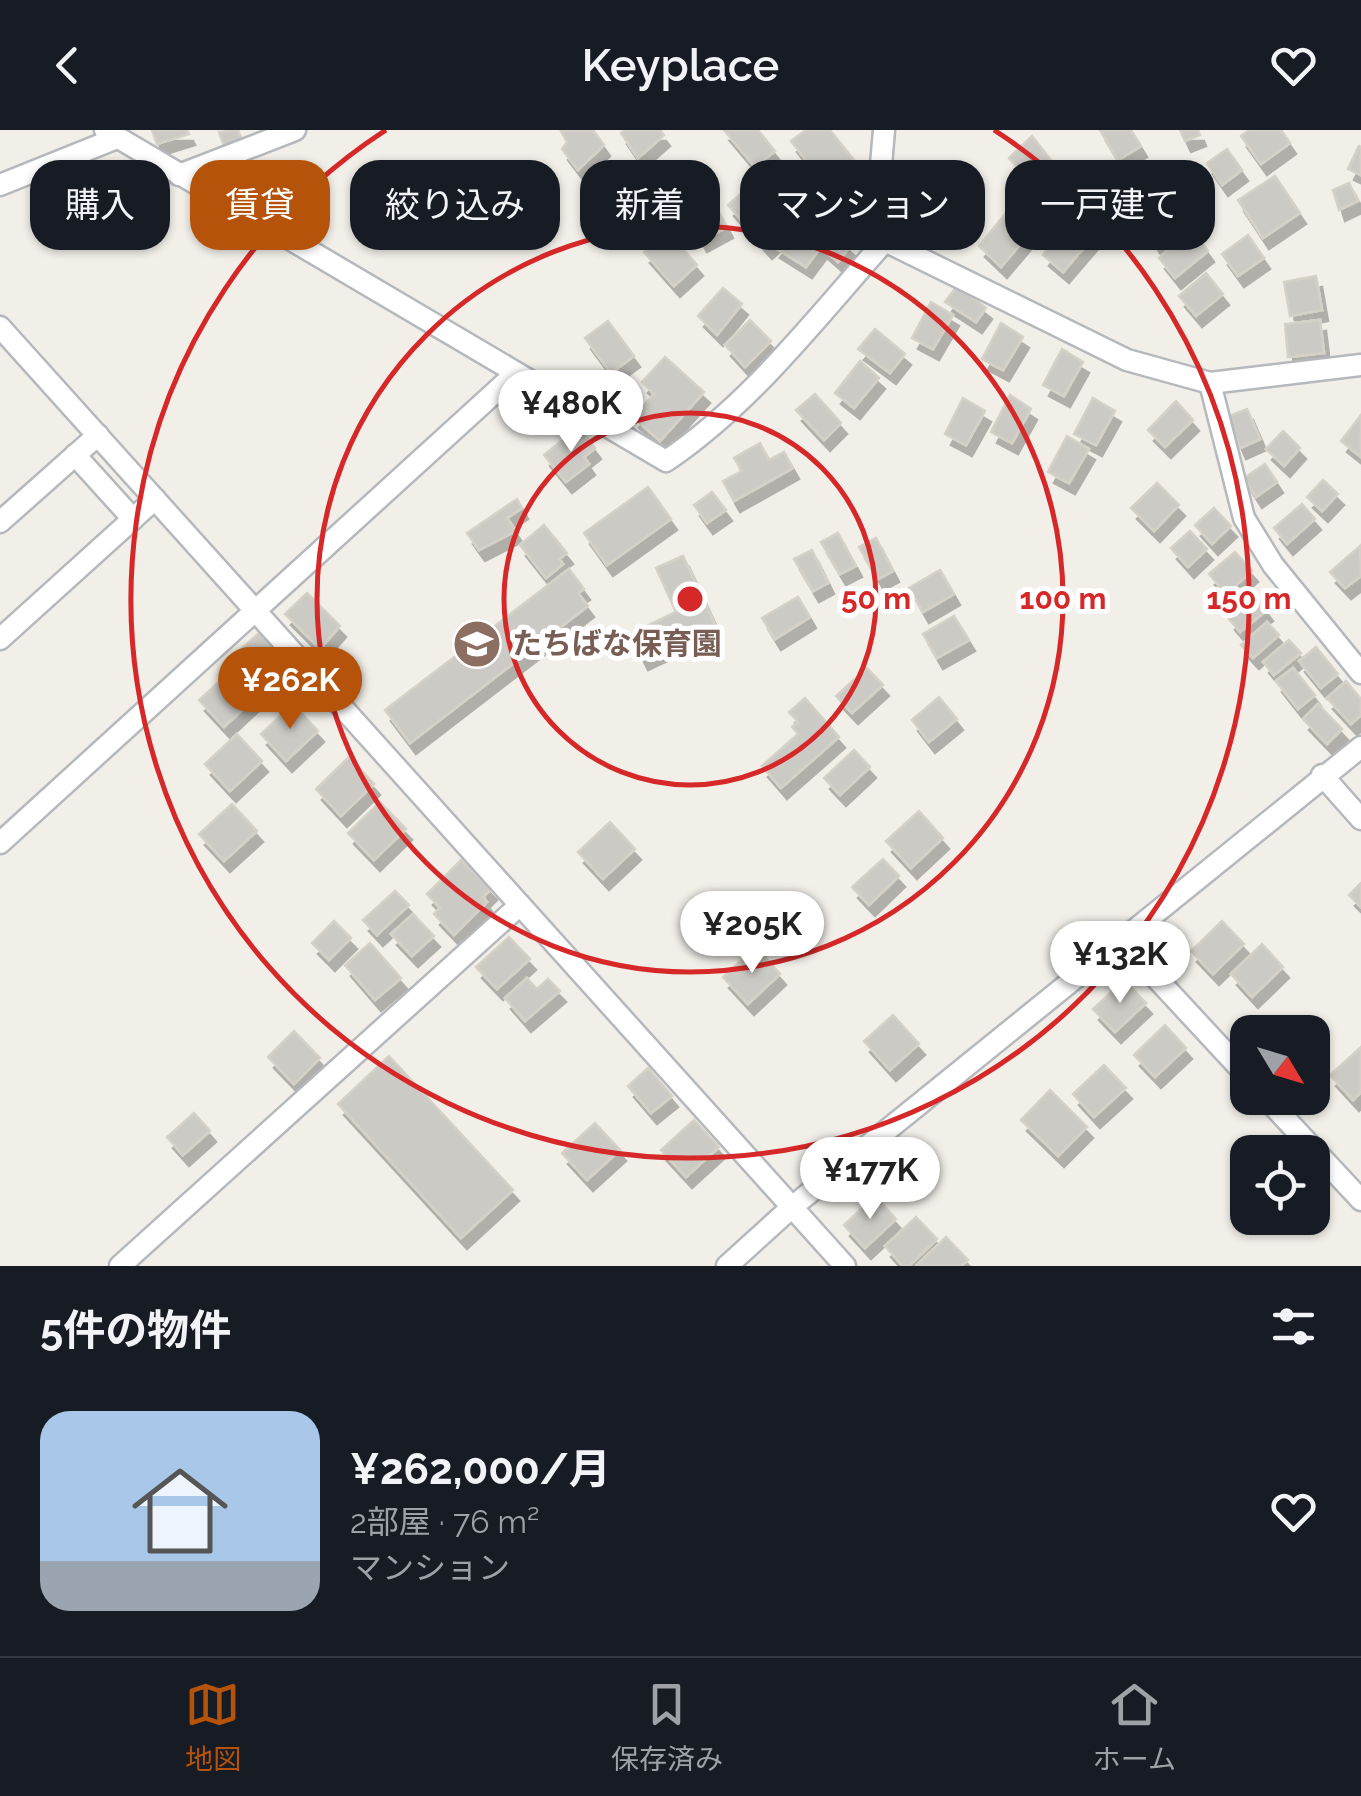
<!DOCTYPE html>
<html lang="ja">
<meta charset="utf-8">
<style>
:root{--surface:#171b24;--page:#20242c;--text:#f1f3f6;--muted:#9ea1a6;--line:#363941;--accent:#b45309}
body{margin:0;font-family:Raleway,"Noto Sans JP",sans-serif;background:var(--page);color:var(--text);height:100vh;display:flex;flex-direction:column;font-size:38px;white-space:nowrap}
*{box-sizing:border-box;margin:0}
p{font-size:32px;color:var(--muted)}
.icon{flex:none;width:55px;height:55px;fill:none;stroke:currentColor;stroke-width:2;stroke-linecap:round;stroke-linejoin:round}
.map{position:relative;height:1136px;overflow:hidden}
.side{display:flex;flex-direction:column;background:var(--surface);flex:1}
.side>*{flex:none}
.top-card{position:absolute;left:30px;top:30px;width:1302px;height:90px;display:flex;gap:20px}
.needle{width:65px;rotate:128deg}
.tools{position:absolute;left:1230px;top:885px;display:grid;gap:20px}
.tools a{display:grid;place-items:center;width:100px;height:100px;border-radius:20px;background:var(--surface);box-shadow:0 2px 8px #0004;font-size:50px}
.price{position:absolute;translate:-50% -85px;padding:0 22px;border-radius:35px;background:#fff;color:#222;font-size:32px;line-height:65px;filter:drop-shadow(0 2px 5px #0008)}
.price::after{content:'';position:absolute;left:50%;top:60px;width:30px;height:22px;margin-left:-15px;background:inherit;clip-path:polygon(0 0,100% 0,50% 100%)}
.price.on{background:var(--accent);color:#fff}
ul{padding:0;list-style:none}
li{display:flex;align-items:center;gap:30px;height:250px;padding:0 40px}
li span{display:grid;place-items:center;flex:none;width:280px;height:200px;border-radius:30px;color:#555}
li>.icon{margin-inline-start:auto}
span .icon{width:120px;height:120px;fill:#fffc;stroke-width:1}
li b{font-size:42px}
h2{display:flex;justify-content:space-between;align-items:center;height:120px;padding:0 40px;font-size:42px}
.pill{padding:0 35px;border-radius:30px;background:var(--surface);box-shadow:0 2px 8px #0004;font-size:35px;line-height:90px}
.pill.on{background:var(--accent);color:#fff}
header{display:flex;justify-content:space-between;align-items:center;height:130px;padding:0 40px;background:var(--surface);font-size:45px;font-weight:600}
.dock{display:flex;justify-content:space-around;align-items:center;height:140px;border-top:2px solid var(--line);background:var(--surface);font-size:28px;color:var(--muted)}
.dock a{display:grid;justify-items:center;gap:5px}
.dock .on{color:var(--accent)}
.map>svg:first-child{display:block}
.building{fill:#cccac5;stroke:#d6d1c6;stroke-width:2.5;filter:url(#shadow)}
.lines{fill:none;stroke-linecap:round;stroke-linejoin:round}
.minor-casing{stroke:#b5b8bc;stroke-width:25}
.minor{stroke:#fff;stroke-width:20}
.ring{fill:none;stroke:#d62828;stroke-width:5}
.labels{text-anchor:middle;stroke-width:10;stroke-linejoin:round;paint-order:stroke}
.education-label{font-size:30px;font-weight:bold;fill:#785e54;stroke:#fff;text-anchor:start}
.centre{fill:#d62828;stroke:#fff;stroke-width:5}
.ring-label{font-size:30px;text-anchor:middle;font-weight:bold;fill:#d62828;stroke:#fff;stroke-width:10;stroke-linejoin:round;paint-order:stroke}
</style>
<header><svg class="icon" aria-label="back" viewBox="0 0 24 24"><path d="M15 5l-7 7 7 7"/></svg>Keyplace<svg class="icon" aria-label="heart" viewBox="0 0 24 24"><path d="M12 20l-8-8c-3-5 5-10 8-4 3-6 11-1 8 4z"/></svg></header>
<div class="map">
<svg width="1361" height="1136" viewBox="0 0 1361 1136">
<defs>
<filter id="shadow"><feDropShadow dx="6" dy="11" stdDeviation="0" flood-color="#0004"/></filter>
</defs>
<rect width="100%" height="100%" fill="#f1efe8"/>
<g class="building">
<polygon points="152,0 187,0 189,4 157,14"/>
<polygon points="238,0 242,10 224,16 219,2"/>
<polygon points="593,0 604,15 578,40 562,19 567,12 561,1"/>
<polygon points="625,0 660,0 664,5 638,28 621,3"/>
<polygon points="724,0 758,0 775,21 755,37"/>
<polygon points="806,0 830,0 854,30 824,53 791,11"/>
<polygon points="1100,0 1131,0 1141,16 1118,30"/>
<polygon points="1180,0 1198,0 1200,5 1185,11"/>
<polygon points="1249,0 1281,0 1290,13 1261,34 1241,6"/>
<polygon points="1032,6 1065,48 1045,71 1009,28"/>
<polygon points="1359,16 1361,17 1361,45 1348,39"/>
<polygon points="1227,19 1242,40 1222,55 1207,33"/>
<polygon points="853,44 874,61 869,94 857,105 826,81"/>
<polygon points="1275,46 1300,83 1263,108 1238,70"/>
<polygon points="634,52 655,77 629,100 609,75"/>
<polygon points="906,52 946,79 928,105 891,81"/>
<polygon points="1349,53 1358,71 1339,80 1333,60"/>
<polygon points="747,58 759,72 766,66 792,95 766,118 728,75"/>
<polygon points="1081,58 1111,86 1063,142 1043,125 1055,107 1048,99"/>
<polygon points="715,75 727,97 701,111 689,89"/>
<polygon points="805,78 850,116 838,132 821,117 806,137 774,117"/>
<polygon points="1010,78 1034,98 1001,137 979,116"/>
<polygon points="1164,83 1176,101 1156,115 1144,97"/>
<polygon points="1192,99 1208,121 1175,148 1159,128"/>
<polygon points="667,100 697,135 674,156 644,122"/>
<polygon points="1248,105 1264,128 1238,146 1222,124"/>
<polygon points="1206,143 1223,164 1196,186 1179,166"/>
<polygon points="1316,146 1322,180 1290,186 1284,152"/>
<polygon points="957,156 986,178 976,192 945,172"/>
<polygon points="723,158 742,174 717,205 698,186"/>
<polygon points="931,172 953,185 933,219 912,208"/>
<polygon points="750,190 771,211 745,237 725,215"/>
<polygon points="1320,190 1324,223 1288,227 1285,194"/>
<polygon points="608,191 634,226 611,243 585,208"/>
<polygon points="1001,193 1023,207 1003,240 982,229"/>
<polygon points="875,199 905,224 890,243 858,219"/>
<polygon points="1062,219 1083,232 1064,266 1043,255"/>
<polygon points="665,227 704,262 660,311 633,287 654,264 642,252"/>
<polygon points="860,231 879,248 854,278 835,263"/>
<polygon points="815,264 841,293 824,310 796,280"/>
<polygon points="1010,265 1031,279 1012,313 991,302"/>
<polygon points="963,268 985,281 966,315 945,304"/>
<polygon points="1093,268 1115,281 1096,315 1074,304"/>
<polygon points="1176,271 1193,290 1165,317 1148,300"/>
<polygon points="1247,279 1260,309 1240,318 1227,287"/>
<polygon points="1361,285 1361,327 1341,311"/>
<polygon points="579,297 595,318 584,327 589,334 566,352 544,325"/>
<polygon points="1283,301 1300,318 1284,336 1266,319"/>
<polygon points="1067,306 1089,319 1069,353 1048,342"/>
<polygon points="760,313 769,330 784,322 793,338 734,371 723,351 742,341 734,328"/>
<polygon points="1265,334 1277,352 1256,367 1244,348"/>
<polygon points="1323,350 1338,364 1322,381 1307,367"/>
<polygon points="1157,353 1179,375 1154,401 1131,378"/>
<polygon points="648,357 671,389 607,435 584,403"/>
<polygon points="712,362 726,380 707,393 694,375"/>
<polygon points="517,369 522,378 507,388 516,401 479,420 467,403"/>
<polygon points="1302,374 1315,389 1287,414 1274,398"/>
<polygon points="1214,378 1231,396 1212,414 1195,395"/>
<polygon points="544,395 567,423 559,429 563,434 546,448 520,415"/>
<polygon points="1190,401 1207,419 1188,437 1171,418"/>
<polygon points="838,403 856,436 840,444 821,412"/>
<polygon points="876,408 893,441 878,449 859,417"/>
<polygon points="1360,416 1361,446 1345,458 1330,442"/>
<polygon points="812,420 828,453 813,461 794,429"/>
<polygon points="1235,422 1252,441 1226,464 1209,444"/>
<polygon points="683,426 715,495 642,529 630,504 676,482 656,438"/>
<polygon points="569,439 584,459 578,463 588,476 410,613 385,580"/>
<polygon points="940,440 954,464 923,482 909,458"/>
<polygon points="307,463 340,496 320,519 285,484"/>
<polygon points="1256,466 1267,480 1240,502 1229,489"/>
<polygon points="798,467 810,487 775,509 762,488"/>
<polygon points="954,486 969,510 937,528 923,504"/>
<polygon points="1267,492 1279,505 1253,528 1241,515"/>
<polygon points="260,502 292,535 272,557 238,522"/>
<polygon points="1289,510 1301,523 1274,545 1263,532"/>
<polygon points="1316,517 1338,544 1321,558 1299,531"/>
<polygon points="867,538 883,555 852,583 836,566"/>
<polygon points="1293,538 1315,565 1298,579 1276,551"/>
<polygon points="232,540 256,567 224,597 199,570"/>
<polygon points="1346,551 1361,569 1361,585 1351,594 1327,568"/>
<polygon points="939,567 957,589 929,612 912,590"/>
<polygon points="805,568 839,607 781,658 762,636 798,604 792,597 798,592 789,582"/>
<polygon points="293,574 318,601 286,631 261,604"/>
<polygon points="1318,574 1342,599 1327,614 1303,589"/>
<polygon points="237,604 262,631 230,661 205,634"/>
<polygon points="854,620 870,637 840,665 824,648"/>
<polygon points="349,627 374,654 341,686 316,659"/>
<polygon points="380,672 406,699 374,730 348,703"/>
<polygon points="232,674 257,701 224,731 199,704"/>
<polygon points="919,681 943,708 911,738 886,711"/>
<polygon points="610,692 635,719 603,749 578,722"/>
<polygon points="883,729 899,746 869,775 852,757"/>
<polygon points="461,730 491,759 483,767 487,772 454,805 434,784 440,778 427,764"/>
<polygon points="1361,753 1361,777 1349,765"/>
<polygon points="395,761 409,775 377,805 363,790"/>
<polygon points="413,784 434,806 412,826 391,804"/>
<polygon points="334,791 351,808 329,830 312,813"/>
<polygon points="1222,791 1244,814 1213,844 1191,821"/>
<polygon points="509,807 530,829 497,859 476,837"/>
<polygon points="370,813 401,848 375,870 345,835"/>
<polygon points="1262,814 1283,837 1252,867 1231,844"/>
<polygon points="756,817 780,844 748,874 723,847"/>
<polygon points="527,848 537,859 548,849 560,861 525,891 505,868"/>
<polygon points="1124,850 1146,873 1115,902 1093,879"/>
<polygon points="893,885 919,914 890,940 864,911"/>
<polygon points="1165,895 1186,918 1155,947 1134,925"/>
<polygon points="294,901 320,928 294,954 268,927"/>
<polygon points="1361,917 1361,962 1353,970 1330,945"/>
<polygon points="389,926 513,1060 461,1108 338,974"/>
<polygon points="1104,935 1126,958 1094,987 1073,964"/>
<polygon points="648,938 672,966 651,983 628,956"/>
<polygon points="1050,960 1087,997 1058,1026 1021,990"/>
<polygon points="194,983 210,1001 183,1025 167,1007"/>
<polygon points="694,990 719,1017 686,1047 661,1020"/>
<polygon points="595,993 620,1020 587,1050 562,1023"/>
<polygon points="875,1066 896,1089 865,1118 844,1095"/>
<polygon points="916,1087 937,1109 909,1136 903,1136 885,1116"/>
<polygon points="946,1107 968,1130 961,1136 916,1136"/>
</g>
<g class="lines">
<g class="minor-casing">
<g id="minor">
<path d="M105,0L666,331C752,273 817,187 885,111L881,35L884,0"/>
<polyline points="179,45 295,0"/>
<polyline points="0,55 117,8"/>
<polyline points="885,111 1127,230 1210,253 1361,235"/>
<polyline points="0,197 845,1136"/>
<polyline points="1210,253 1244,388 1273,435 1361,543"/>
<polyline points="75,325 133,389"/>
<polyline points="0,392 98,305"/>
<polyline points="0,509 155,369"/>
<polyline points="1322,645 1361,689"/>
<polyline points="0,713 514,245"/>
<polyline points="1121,810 1248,947"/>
<polyline points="1266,968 1361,1070"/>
<polyline points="120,1136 520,775"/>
<polyline points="727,1136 792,1077 1361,617"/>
</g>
</g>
<use href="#minor" class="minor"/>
</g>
<g class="ring">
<circle cx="690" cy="469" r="186"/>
<circle cx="690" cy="469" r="373"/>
<path d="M994 0A559 559 0 1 1 386 0"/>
</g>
<defs>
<g id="school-disc" transform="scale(2.5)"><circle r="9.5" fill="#8d6e63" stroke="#fff"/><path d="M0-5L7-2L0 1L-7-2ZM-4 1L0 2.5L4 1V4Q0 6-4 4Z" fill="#fff"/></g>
</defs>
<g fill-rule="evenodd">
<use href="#school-disc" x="477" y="514"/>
</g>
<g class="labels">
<g class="education-label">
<text x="512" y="524">たちばな保育園</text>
</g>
</g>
<circle cx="690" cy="469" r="15" class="centre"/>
<g class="ring-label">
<text x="876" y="479">50 m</text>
<text x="1063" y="479">100 m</text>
<text x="1249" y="479">150 m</text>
</g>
</svg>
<div class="tools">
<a><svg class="needle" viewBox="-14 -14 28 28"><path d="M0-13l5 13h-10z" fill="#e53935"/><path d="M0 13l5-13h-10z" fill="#9ea1a6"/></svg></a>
<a><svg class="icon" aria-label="locate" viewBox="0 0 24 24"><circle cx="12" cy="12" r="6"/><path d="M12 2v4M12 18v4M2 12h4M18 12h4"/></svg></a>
</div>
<b class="price" style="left:571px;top:325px">¥480K</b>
<b class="price on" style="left:290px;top:602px">¥262K</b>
<b class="price" style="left:752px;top:846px">¥205K</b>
<b class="price" style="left:1120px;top:876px">¥132K</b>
<b class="price" style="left:870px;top:1092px">¥177K</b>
<div class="top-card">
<a class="pill">購入</a>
<a class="pill on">賃貸</a>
<a class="pill">絞り込み</a>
<a class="pill">新着</a>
<a class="pill">マンション</a>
<a class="pill">一戸建て</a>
</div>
</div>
<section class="side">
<h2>5件の物件<svg class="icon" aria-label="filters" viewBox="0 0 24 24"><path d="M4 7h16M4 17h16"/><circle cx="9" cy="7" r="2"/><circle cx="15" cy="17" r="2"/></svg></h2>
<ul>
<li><span style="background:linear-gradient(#a9c7e8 75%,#9aa5b1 0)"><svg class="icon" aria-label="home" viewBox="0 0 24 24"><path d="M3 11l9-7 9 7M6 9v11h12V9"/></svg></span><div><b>¥262,000/月</b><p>2部屋 · 76 m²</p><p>マンション</p></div><svg class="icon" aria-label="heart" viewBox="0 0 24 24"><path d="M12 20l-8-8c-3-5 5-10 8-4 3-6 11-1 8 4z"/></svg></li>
</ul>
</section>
<nav class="dock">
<a class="on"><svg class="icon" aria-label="map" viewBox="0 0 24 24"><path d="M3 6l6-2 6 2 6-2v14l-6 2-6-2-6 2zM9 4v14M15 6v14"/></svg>地図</a>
<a><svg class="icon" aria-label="saved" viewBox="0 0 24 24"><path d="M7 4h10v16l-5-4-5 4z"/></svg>保存済み</a>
<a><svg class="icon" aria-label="home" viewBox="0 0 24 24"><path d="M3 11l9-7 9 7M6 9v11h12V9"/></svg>ホーム</a>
</nav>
